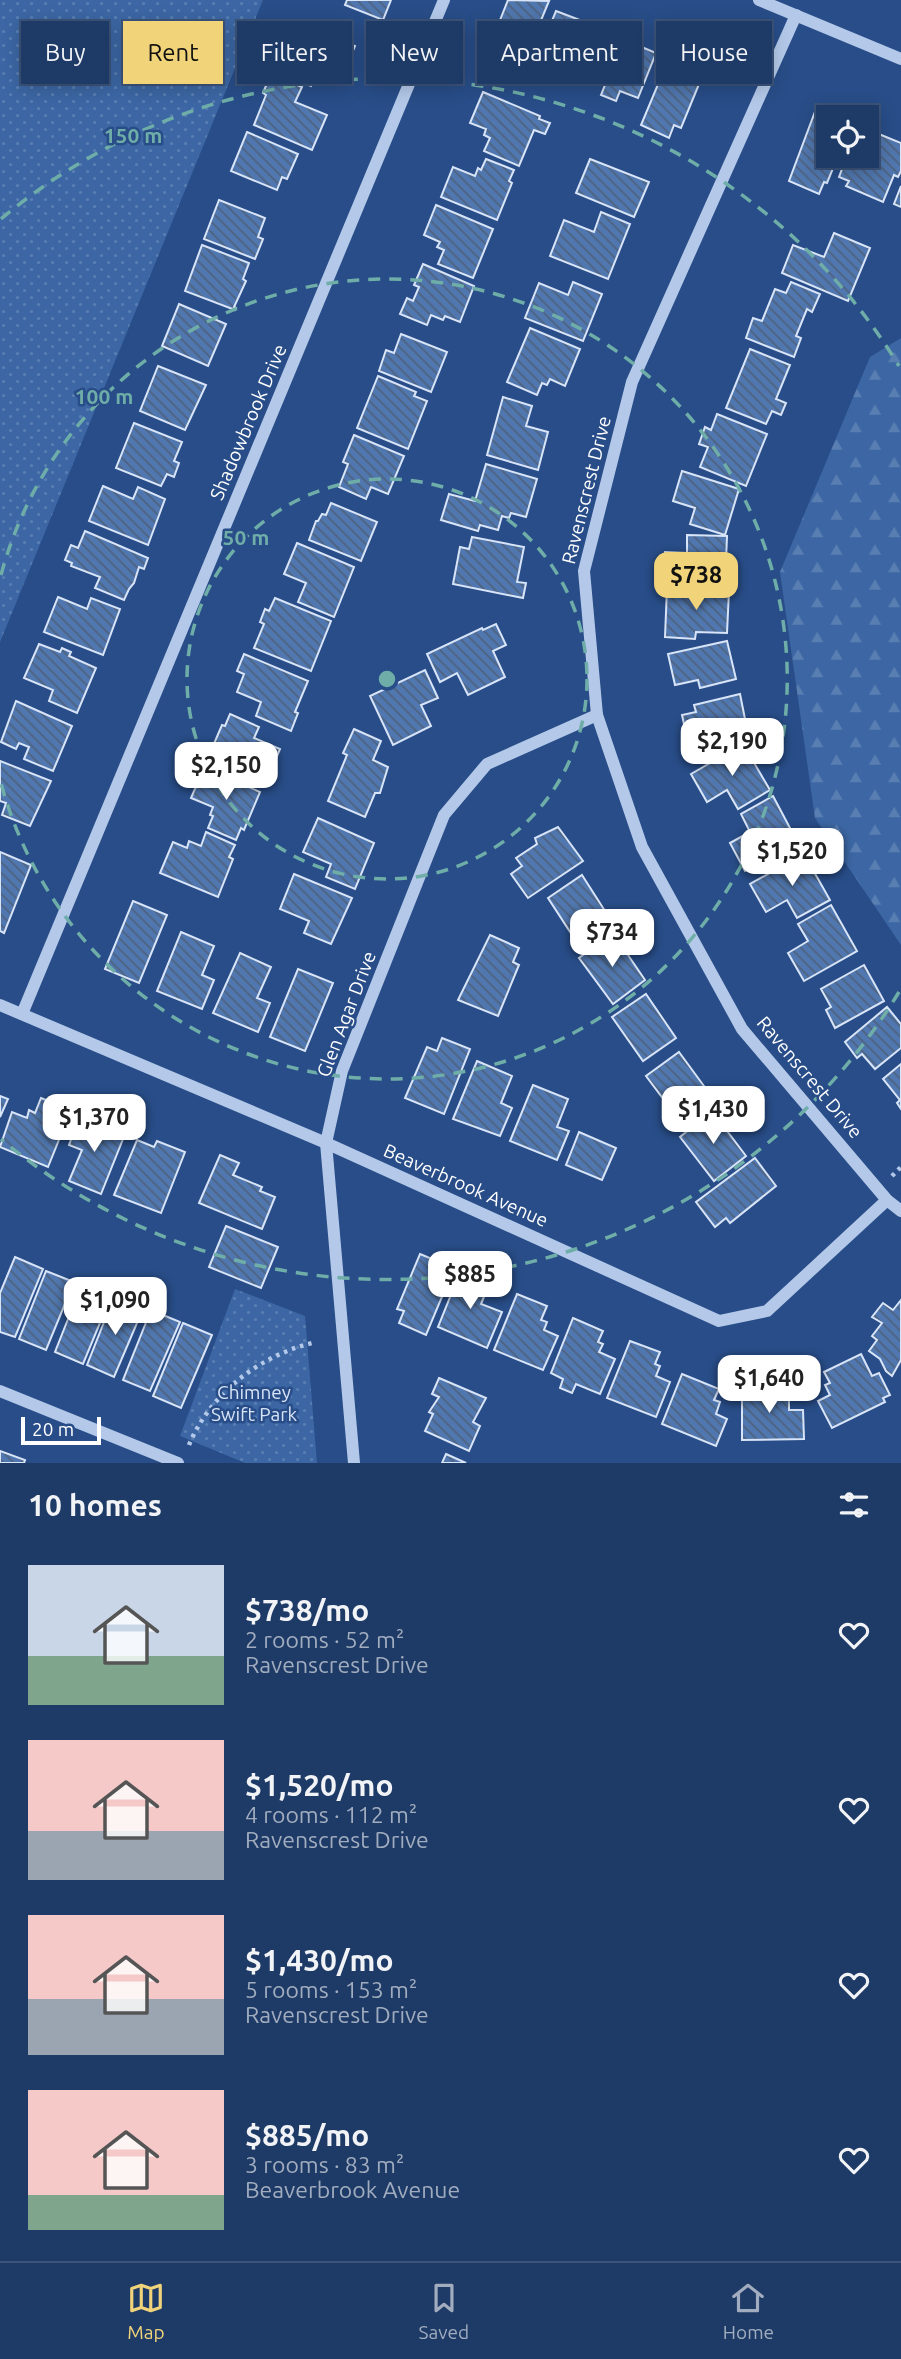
<!DOCTYPE html>
<meta charset="utf-8">
<style>
:root{--surface:#1e3a66;--page:#26416c;--text:#f1f3f6;--muted:#a1adbf;--line:#3c547a;--accent:#f1d37a}
body{margin:0;font-family:Ubuntu,sans-serif;background:var(--page);color:var(--text);height:100vh;display:flex;flex-direction:column;font-size:26px;white-space:nowrap}
*{box-sizing:border-box;margin:0}
p{font-size:23px;color:var(--muted)}
.icon{flex:none;width:38px;height:38px;fill:none;stroke:currentColor;stroke-width:2;stroke-linecap:round;stroke-linejoin:round}
.map{position:relative;height:1463px;overflow:hidden}
.drawer{display:flex;flex-direction:column;background:var(--surface);flex:1}
.drawer>*{flex:none}
.hud{position:absolute;left:21px;top:21px;width:859px;height:63px;display:flex;gap:14px}
.fabs{position:absolute;left:816px;top:105px;display:grid;gap:14px}
.fabs a{display:grid;place-items:center;width:63px;height:63px;border-radius:0px;background:var(--surface);box-shadow:0 4px 18px #0003,0 0 0 2px var(--line);font-size:35px}
.scale{position:absolute;left:21px;bottom:18px;width:80px;box-sizing:border-box;padding-left:7px;border:4px solid #fff;border-top:0;font-size:19px;line-height:24px;white-space:nowrap;color:#fff;-webkit-text-stroke:5px #284d88;paint-order:stroke}
.price{position:absolute;translate:-50% -60px;padding:0 16px;border-radius:14px;background:#fff;color:#222;font-size:23px;line-height:46px;filter:drop-shadow(0 2px 4px #0008)}
.price::after{content:'';position:absolute;left:50%;top:42px;width:21px;height:16px;margin-left:-10px;background:inherit;clip-path:polygon(0 0,100% 0,50% 100%)}
.price.active{background:var(--accent);color:#111}
ul{padding:0;list-style:none}
li{display:flex;align-items:center;gap:21px;height:175px;padding:0 28px}
li span{display:grid;place-items:center;flex:none;width:196px;height:140px;border-radius:0px;color:#555}
li>.icon{margin-inline-start:auto}
span .icon{width:84px;height:84px;fill:#fffc;stroke-width:1}
li b{font-size:30px}
h2{display:flex;justify-content:space-between;align-items:center;height:84px;padding:0 28px;font-size:30px}
.chip{padding:0 24px;border-radius:0px;background:var(--surface);box-shadow:0 4px 18px #0003,0 0 0 2px var(--line);font-size:24px;line-height:63px}
.chip.active{background:var(--accent);color:#111}
.tabs{display:flex;justify-content:space-around;align-items:center;height:98px;border-top:2px solid var(--line);background:var(--surface);font-size:19px;color:var(--muted)}
.tabs a{display:grid;justify-items:center;gap:4px}
.tabs .active{color:var(--accent)}
.map>svg:first-child{display:block}
.grass{fill:url(#grass-dots)}
.forest{fill:url(#forest-firs)}
.building{fill:url(#building-back-hatch);stroke:#d8e4f7;stroke-width:2}
.lines{fill:none;stroke-linecap:round;stroke-linejoin:round}
.path{stroke:#b4c9e9;stroke-width:4.5;stroke-dasharray:3.5 5;stroke-linecap:butt}
.minor{stroke:#b4c9e9;stroke-width:12}
.ring{fill:none;stroke:#6fada8;stroke-width:3.5;stroke-dasharray:12 9}
.labels{text-anchor:middle;stroke-width:5;stroke-linejoin:round;paint-order:stroke}
.street-label{font-size:19px;fill:#fff;stroke:#284d88}
.park-label{font-size:19px;fill:#d8e4f7;stroke:#284d88}
.centre{fill:#6fada8;stroke:#284d88;stroke-width:3.5}
.ring-label{font-size:21px;text-anchor:middle;font-weight:bold;fill:#6fada8;stroke:#284d88;stroke-width:5;stroke-linejoin:round;paint-order:stroke}
</style>
<div class="map">
<svg width="901" height="1463" viewBox="0 0 901 1463">
<defs>
<pattern id="grass-dots" width="8" height="8" patternUnits="userSpaceOnUse" patternTransform="scale(1.75)"><rect width="8" height="8" fill="#3c67a4"/><path d="M2 2h.1M6 6h.1" fill="none" stroke="#597eb2" stroke-width="1.8" stroke-linecap="round"/></pattern>
<pattern id="forest-firs" width="22" height="20" patternUnits="userSpaceOnUse" patternTransform="scale(1.75)"><rect width="22" height="20" fill="#3c67a4"/><path d="M5 1l3.5 6h-7zM16 11l3.5 6h-7z" fill="#597eb2"/></pattern>
<pattern id="building-back-hatch" width="6" height="6" patternUnits="userSpaceOnUse" patternTransform="scale(1.75)"><rect width="6" height="6" fill="#5077af"/><path d="M-1 5l2 2M0 0l6 6M5-1l2 2" fill="none" stroke="#4e627e"/></pattern>
</defs>
<rect width="100%" height="100%" fill="#284d88"/>
<g class="grass">
<polygon points="0,0 263,0 0,642"/>
<polygon points="235,1289 305,1316 317,1463 245,1463 180,1436"/>
</g>
<polygon class="forest" points="901,338 901,945 815,818 780,572 870,357"/>
<g class="building">
<polygon points="347,0 391,0 383,20 345,5"/>
<polygon points="508,0 549,1 521,69 492,57 497,46 491,43"/>
<polygon points="556,11 601,28 582,75 537,57"/>
<polygon points="297,22 355,46 340,81 317,71 311,86 273,71 282,50 285,51"/>
<polygon points="611,34 656,53 638,98 620,91 616,101 601,95 605,85 593,80"/>
<polygon points="669,58 704,72 681,128 674,125 669,138 641,125"/>
<polygon points="271,74 302,87 295,102 327,115 312,150 254,125 266,95 263,93"/>
<polygon points="483,92 540,116 539,119 550,123 545,134 534,130 519,166 484,151 490,138 484,135 486,129 470,123"/>
<polygon points="816,109 837,117 828,117 828,156 838,156 827,183 824,182 819,194 789,181"/>
<polygon points="869,130 901,143 901,171 898,177 894,175 883,202 846,186 849,181 839,177 847,156 866,156 866,137"/>
<polygon points="247,132 298,154 287,179 282,177 277,190 231,171"/>
<polygon points="486,159 514,170 509,181 512,183 497,220 441,197 453,167 475,176 478,168 481,170"/>
<polygon points="590,159 649,182 634,217 576,193"/>
<polygon points="901,186 901,207 894,204"/>
<polygon points="219,200 265,218 258,237 263,239 255,259 204,239"/>
<polygon points="436,205 493,229 473,278 438,264 444,250 437,247 440,242 424,235"/>
<polygon points="601,212 630,224 608,279 550,256 564,220 594,232"/>
<polygon points="834,233 870,248 848,301 782,273 793,245 824,257"/>
<polygon points="202,245 249,263 243,279 246,281 234,307 236,308 235,310 185,291"/>
<polygon points="423,264 474,286 460,322 445,316 443,320 431,315 427,325 400,314 407,298 413,301 419,287 414,285"/>
<polygon points="573,282 602,294 583,341 525,318 539,283 568,295"/>
<polygon points="791,282 820,294 812,312 807,309 796,336 801,338 794,357 746,338 753,318 762,321 775,289 786,293"/>
<polygon points="179,304 226,324 208,366 162,346"/>
<polygon points="530,328 580,349 565,386 550,379 547,385 542,383 537,395 507,382"/>
<polygon points="401,334 447,352 431,392 379,371 386,350 394,353"/>
<polygon points="750,349 790,365 776,399 786,403 781,415 772,411 766,424 726,408"/>
<polygon points="158,366 206,385 185,430 140,411"/>
<polygon points="378,376 416,392 414,396 427,401 408,449 357,428"/>
<polygon points="503,397 532,406 526,426 548,432 538,470 487,455"/>
<polygon points="717,414 767,434 746,486 700,467 708,447 699,444 705,427 711,430"/>
<polygon points="134,423 182,442 174,461 179,463 174,477 167,474 161,486 116,468"/>
<polygon points="354,435 404,456 388,494 371,487 366,499 339,487 348,464 343,462"/>
<polygon points="486,464 537,479 526,517 511,513 509,518 502,516 498,530 480,525 478,531 441,520 449,494 475,501"/>
<polygon points="682,471 739,489 725,535 690,524 695,508 673,501"/>
<polygon points="103,486 133,499 138,487 165,499 148,545 89,521"/>
<polygon points="331,503 377,522 361,561 309,540 316,521 318,521 322,514 326,515"/>
<polygon points="85,531 148,558 144,569 139,567 134,583 129,589 124,600 95,588 100,577 71,566 72,563 65,560 71,545 78,548"/>
<polygon points="687,535 727,536 725,586 664,583 665,552 687,553"/>
<polygon points="472,537 524,547 517,582 526,583 523,598 453,584 460,547 469,549"/>
<polygon points="297,543 354,567 334,617 298,602 306,583 284,574"/>
<polygon points="667,588 729,591 727,633 696,632 695,639 665,637"/>
<polygon points="58,597 87,609 91,598 120,609 103,655 44,632"/>
<polygon points="275,598 331,621 311,671 254,648 264,624 260,622 265,609 269,611"/>
<polygon points="496,624 506,645 493,651 505,677 468,695 457,673 440,682 427,654 482,628 483,630"/>
<polygon points="727,641 736,679 700,688 698,680 675,685 668,654"/>
<polygon points="39,644 60,652 62,648 71,652 69,656 96,668 77,713 49,701 53,690 24,678"/>
<polygon points="244,654 308,681 295,712 298,713 291,731 256,716 261,702 237,692 244,674 237,671"/>
<polygon points="425,670 438,698 421,705 431,726 393,745 370,696"/>
<polygon points="740,694 748,734 689,747 682,715 696,712 694,705"/>
<polygon points="16,701 72,726 53,771 24,759 29,747 19,743 16,749 1,742"/>
<polygon points="230,714 259,727 254,738 280,749 265,785 207,760 222,725 225,726"/>
<polygon points="354,729 381,741 373,760 388,767 380,793 375,793 365,817 328,801 347,755 343,753"/>
<polygon points="743,744 770,790 738,809 727,790 707,802 691,774"/>
<polygon points="0,761 51,781 30,826 2,815 6,803 0,801"/>
<polygon points="204,768 260,792 244,830 241,828 236,840 208,828 213,816 210,815 213,807 191,798"/>
<polygon points="773,796 798,843 745,871 730,843 750,832 741,814"/>
<polygon points="318,818 374,843 355,889 326,877 331,864 303,852"/>
<polygon points="558,827 583,861 528,898 511,874 522,866 516,858 537,844 535,838"/>
<polygon points="206,832 235,845 229,857 233,859 218,897 160,873 173,842 187,848 189,841 201,846"/>
<polygon points="0,852 31,865 4,933 0,931"/>
<polygon points="804,854 830,900 797,918 787,900 766,912 750,884"/>
<polygon points="294,874 352,898 331,944 304,933 309,921 280,909"/>
<polygon points="582,875 612,922 578,944 548,898"/>
<polygon points="133,901 167,915 139,983 105,969"/>
<polygon points="831,905 857,951 804,981 788,953 808,941 798,924"/>
<polygon points="181,932 214,946 202,975 214,980 202,1009 157,991"/>
<polygon points="613,933 645,980 613,1004 579,958"/>
<polygon points="490,935 519,948 513,962 519,965 498,1016 458,1000"/>
<polygon points="240,953 271,967 257,998 270,1003 258,1032 213,1013"/>
<polygon points="864,965 884,1001 835,1028 826,1010 831,1007 821,989"/>
<polygon points="298,969 333,983 305,1051 270,1037"/>
<polygon points="646,994 676,1038 643,1061 612,1017"/>
<polygon points="887,1007 901,1024 901,1048 875,1069 862,1054 857,1058 845,1042"/>
<polygon points="442,1038 470,1049 444,1114 405,1098 427,1047 437,1051"/>
<polygon points="679,1052 712,1097 679,1120 646,1076"/>
<polygon points="477,1061 512,1076 501,1103 512,1108 500,1136 453,1119"/>
<polygon points="901,1064 901,1109 897,1103 900,1100 883,1079"/>
<polygon points="533,1085 568,1099 557,1127 569,1131 557,1160 510,1141"/>
<polygon points="0,1096 8,1099 0,1117"/>
<polygon points="41,1098 71,1110 48,1167 0,1147 12,1112 27,1118 29,1110 35,1113"/>
<polygon points="712,1111 746,1156 714,1181 680,1137"/>
<polygon points="80,1116 125,1134 101,1194 69,1181 82,1150 69,1145"/>
<polygon points="579,1132 616,1148 602,1180 566,1165"/>
<polygon points="137,1140 154,1147 157,1141 185,1152 161,1213 114,1195"/>
<polygon points="220,1155 239,1163 233,1175 262,1187 260,1191 275,1197 262,1229 199,1203"/>
<polygon points="755,1158 776,1186 730,1223 726,1218 715,1227 696,1202"/>
<polygon points="226,1226 278,1247 261,1288 209,1267"/>
<polygon points="420,1254 454,1268 426,1335 399,1323 404,1311 397,1309"/>
<polygon points="15,1257 43,1269 15,1337 0,1332 0,1293"/>
<polygon points="461,1270 490,1282 481,1304 502,1312 487,1348 438,1327"/>
<polygon points="46,1271 74,1282 46,1350 19,1339"/>
<polygon points="78,1294 107,1306 83,1364 55,1352"/>
<polygon points="517,1294 547,1306 541,1320 547,1322 544,1330 558,1336 543,1370 494,1350"/>
<polygon points="114,1297 143,1309 114,1377 87,1365"/>
<polygon points="901,1300 901,1360 892,1376 886,1371 880,1359 869,1351 877,1340 872,1336 882,1323 872,1317 883,1303 893,1310"/>
<polygon points="151,1310 180,1322 150,1391 123,1380"/>
<polygon points="573,1318 603,1331 598,1342 603,1344 599,1352 615,1359 600,1394 576,1384 572,1393 560,1388 563,1379 551,1373"/>
<polygon points="183,1323 212,1335 181,1408 153,1396"/>
<polygon points="630,1341 660,1352 655,1364 660,1366 656,1376 670,1382 656,1417 607,1398"/>
<polygon points="861,1354 872,1376 879,1373 890,1395 883,1398 885,1402 832,1428 818,1401 830,1395 825,1385 830,1383 824,1372"/>
<polygon points="682,1374 719,1389 714,1400 720,1402 716,1414 727,1419 716,1446 662,1424"/>
<polygon points="439,1378 486,1398 473,1422 480,1426 469,1451 425,1431 433,1414 429,1412 439,1397 432,1394"/>
<polygon points="742,1386 782,1386 783,1398 789,1398 789,1410 803,1410 804,1439 742,1440"/>
<polygon points="0,1451 25,1460 24,1463 0,1463"/>
<polygon points="446,1454 466,1463 442,1463"/>
</g>
<g class="lines">
<g class="path">
<polyline points="892,1176 901,1167"/>
<path d="M189,1445C210,1394 259,1356 312,1343"/>
</g>
<g class="minor">
<polyline points="759,0 901,59"/>
<polyline points="796,15 632,382 584,571 597,715 642,847 742,1029 887,1200 901,1211"/>
<polyline points="0,1005 326,1143 719,1321 767,1311 887,1200"/>
<polyline points="22,1014 444,0"/>
<polyline points="0,1391 178,1463"/>
<polyline points="354,1463 326,1143 342,1071 444,815 487,764 597,715"/>
</g>
</g>
<g class="ring">
<circle cx="387" cy="679" r="200"/>
<path d="M1 575A400 400 0 1 1 1 783"/>
<path d="M899 992A600 600 0 0 1 1 1139M1 219A600 600 0 0 1 899 366"/>
</g>
<g class="labels">
<g class="street-label">
<text transform="translate(248 422) rotate(-67)" y="7">Shadowbrook Drive</text>
<text transform="translate(586 490) rotate(-76)" y="7">Ravenscrest Drive</text>
<text transform="translate(346 1014) rotate(-69)" y="7">Glen Agar Drive</text>
<text transform="translate(810 1077) rotate(50)" y="7">Ravenscrest Drive</text>
<text transform="translate(466 1185) rotate(24)" y="7">Beaverbrook Avenue</text>
</g>
<g class="park-label">
<text x="254" y="1399">Chimney<tspan x="254" dy="22">Swift Park</tspan></text>
</g>
</g>
<circle cx="387" cy="679" r="10" class="centre"/>
<g class="ring-label">
<text x="133" y="143">150 m</text>
<text x="104" y="404">100 m</text>
<text x="246" y="545">50 m</text>
</g>
</svg>
<div class="fabs">
<a><svg class="icon" aria-label="locate" viewBox="0 0 24 24"><circle cx="12" cy="12" r="6"/><path d="M12 2v4M12 18v4M2 12h4M18 12h4"/></svg></a>
</div>
<div class="scale">20 m</div>
<b class="price active" style="left:696px;top:612px">$738</b>
<b class="price" style="left:732px;top:778px">$2,190</b>
<b class="price" style="left:226px;top:802px">$2,150</b>
<b class="price" style="left:792px;top:888px">$1,520</b>
<b class="price" style="left:612px;top:969px">$734</b>
<b class="price" style="left:713px;top:1146px">$1,430</b>
<b class="price" style="left:94px;top:1154px">$1,370</b>
<b class="price" style="left:470px;top:1311px">$885</b>
<b class="price" style="left:115px;top:1337px">$1,090</b>
<b class="price" style="left:769px;top:1415px">$1,640</b>
<div class="hud">
<a class="chip">Buy</a>
<a class="chip active">Rent</a>
<a class="chip">Filters</a>
<a class="chip">New</a>
<a class="chip">Apartment</a>
<a class="chip">House</a>
</div>
</div>
<section class="drawer">
<h2>10 homes<svg class="icon" aria-label="filters" viewBox="0 0 24 24"><path d="M4 7h16M4 17h16"/><circle cx="9" cy="7" r="2"/><circle cx="15" cy="17" r="2"/></svg></h2>
<ul>
<li><span style="background:linear-gradient(#c9d6e8 65%,#7fa58c 0)"><svg class="icon" aria-label="home" viewBox="0 0 24 24"><path d="M3 11l9-7 9 7M6 9v11h12V9"/></svg></span><div><b>$738/mo</b><p>2 rooms · 52 m²</p><p>Ravenscrest Drive</p></div><svg class="icon" aria-label="heart" viewBox="0 0 24 24"><path d="M12 20l-8-8c-3-5 5-10 8-4 3-6 11-1 8 4z"/></svg></li>
<li><span style="background:linear-gradient(#f6c9c9 65%,#9aa5b1 0)"><svg class="icon" aria-label="home" viewBox="0 0 24 24"><path d="M3 11l9-7 9 7M6 9v11h12V9"/></svg></span><div><b>$1,520/mo</b><p>4 rooms · 112 m²</p><p>Ravenscrest Drive</p></div><svg class="icon" aria-label="heart" viewBox="0 0 24 24"><path d="M12 20l-8-8c-3-5 5-10 8-4 3-6 11-1 8 4z"/></svg></li>
<li><span style="background:linear-gradient(#f6c9c9 60%,#9aa5b1 0)"><svg class="icon" aria-label="home" viewBox="0 0 24 24"><path d="M3 11l9-7 9 7M6 9v11h12V9"/></svg></span><div><b>$1,430/mo</b><p>5 rooms · 153 m²</p><p>Ravenscrest Drive</p></div><svg class="icon" aria-label="heart" viewBox="0 0 24 24"><path d="M12 20l-8-8c-3-5 5-10 8-4 3-6 11-1 8 4z"/></svg></li>
<li><span style="background:linear-gradient(#f6c9c9 75%,#7fa58c 0)"><svg class="icon" aria-label="home" viewBox="0 0 24 24"><path d="M3 11l9-7 9 7M6 9v11h12V9"/></svg></span><div><b>$885/mo</b><p>3 rooms · 83 m²</p><p>Beaverbrook Avenue</p></div><svg class="icon" aria-label="heart" viewBox="0 0 24 24"><path d="M12 20l-8-8c-3-5 5-10 8-4 3-6 11-1 8 4z"/></svg></li>
</ul>
</section>
<nav class="tabs">
<a class="active"><svg class="icon" aria-label="map" viewBox="0 0 24 24"><path d="M3 6l6-2 6 2 6-2v14l-6 2-6-2-6 2zM9 4v14M15 6v14"/></svg>Map</a>
<a><svg class="icon" aria-label="saved" viewBox="0 0 24 24"><path d="M7 4h10v16l-5-4-5 4z"/></svg>Saved</a>
<a><svg class="icon" aria-label="home" viewBox="0 0 24 24"><path d="M3 11l9-7 9 7M6 9v11h12V9"/></svg>Home</a>
</nav>
